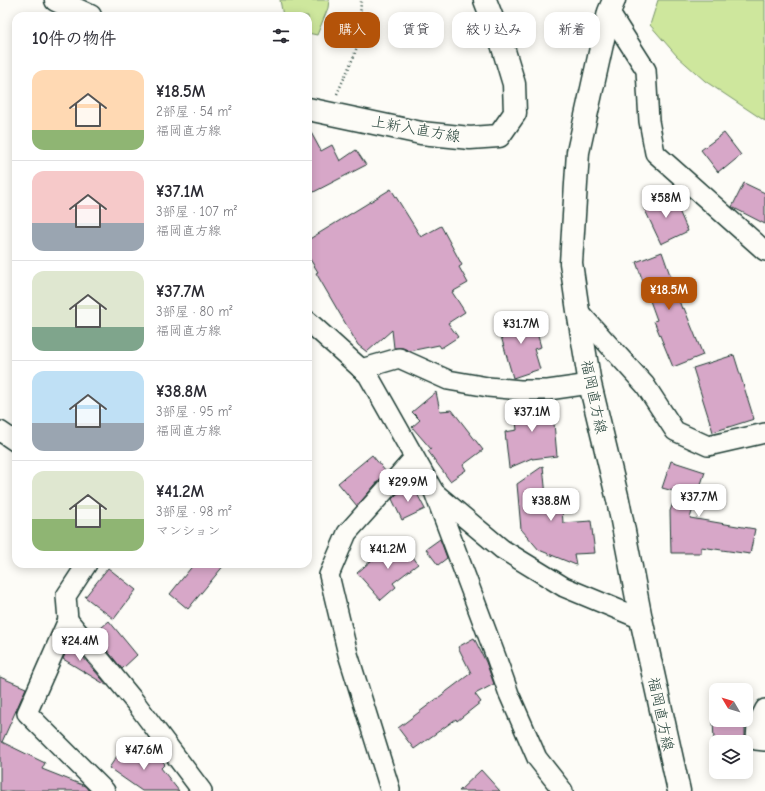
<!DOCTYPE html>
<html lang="ja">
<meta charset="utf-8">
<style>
:root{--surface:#fff;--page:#f7f7f7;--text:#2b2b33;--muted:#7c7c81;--line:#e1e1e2;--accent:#b45309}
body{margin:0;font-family:"Comic Neue","Klee One",sans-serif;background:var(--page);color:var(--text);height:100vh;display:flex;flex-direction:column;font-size:15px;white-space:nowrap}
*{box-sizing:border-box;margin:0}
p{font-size:13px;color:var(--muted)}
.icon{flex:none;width:22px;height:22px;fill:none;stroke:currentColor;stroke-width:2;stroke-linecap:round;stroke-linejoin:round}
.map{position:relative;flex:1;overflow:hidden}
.drawer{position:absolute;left:12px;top:12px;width:300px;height:556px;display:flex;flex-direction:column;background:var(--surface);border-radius:12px;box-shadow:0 2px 10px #0003}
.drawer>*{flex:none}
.banner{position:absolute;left:324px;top:12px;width:380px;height:36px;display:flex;gap:8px}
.needle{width:26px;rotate:308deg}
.tools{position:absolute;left:709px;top:683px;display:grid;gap:8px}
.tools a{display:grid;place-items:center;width:44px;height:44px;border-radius:8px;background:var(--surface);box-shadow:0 2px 10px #0003;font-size:20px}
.price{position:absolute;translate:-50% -34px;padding:0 9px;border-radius:8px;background:#fff;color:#222;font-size:13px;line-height:26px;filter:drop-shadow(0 1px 2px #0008)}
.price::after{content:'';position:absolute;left:50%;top:24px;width:12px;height:9px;margin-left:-6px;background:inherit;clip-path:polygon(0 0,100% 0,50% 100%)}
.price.selected{background:var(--accent);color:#fff}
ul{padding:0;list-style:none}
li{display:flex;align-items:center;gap:12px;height:100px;padding:0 20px}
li+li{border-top:1px solid var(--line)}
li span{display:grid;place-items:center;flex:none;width:112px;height:80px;border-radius:12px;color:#555}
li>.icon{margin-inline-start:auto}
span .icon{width:48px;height:48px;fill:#fffc;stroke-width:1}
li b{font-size:17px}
h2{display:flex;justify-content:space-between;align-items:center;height:48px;padding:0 20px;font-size:17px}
.tag{padding:0 14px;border-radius:12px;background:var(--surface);box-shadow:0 2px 10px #0003;font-size:14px;line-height:36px}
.tag.selected{background:var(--accent);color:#fff}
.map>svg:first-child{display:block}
.green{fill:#cee79d;stroke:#769268}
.building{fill:#d7a7c8;stroke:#1f3d34}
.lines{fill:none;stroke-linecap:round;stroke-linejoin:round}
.street-casing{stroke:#1f3d34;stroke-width:22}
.secondary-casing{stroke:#1f3d34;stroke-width:25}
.primary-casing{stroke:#1f3d34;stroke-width:25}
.path{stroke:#1f3d34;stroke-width:2.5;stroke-dasharray:1 3;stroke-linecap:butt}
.street{stroke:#fdfcf7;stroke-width:19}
.secondary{stroke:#fdfcf7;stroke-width:22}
.primary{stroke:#fdfcf7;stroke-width:22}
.labels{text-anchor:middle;stroke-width:3;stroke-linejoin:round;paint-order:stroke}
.street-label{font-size:15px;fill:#1f3d34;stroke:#fdfcf7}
</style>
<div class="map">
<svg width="765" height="791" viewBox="0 0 765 791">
<rect width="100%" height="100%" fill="#fdfcf7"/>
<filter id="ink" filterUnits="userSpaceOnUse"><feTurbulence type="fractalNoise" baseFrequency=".025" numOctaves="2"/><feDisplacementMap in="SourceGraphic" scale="8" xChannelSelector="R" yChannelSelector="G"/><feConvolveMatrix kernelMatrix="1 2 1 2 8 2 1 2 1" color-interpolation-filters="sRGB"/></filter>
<g filter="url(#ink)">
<g class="green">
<polygon points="280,0 329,0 328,8 317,35 308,33 308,16 283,16"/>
<polygon points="658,0 765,0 765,121 705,81 677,56 650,25"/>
</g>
<g class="building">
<polygon points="308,127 321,151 332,145 340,161 356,150 366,165 308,195"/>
<polygon points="724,133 741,155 724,169 723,168 718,172 701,150"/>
<polygon points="744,183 765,193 765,224 732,207"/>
<polygon points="391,189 421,237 441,226 462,265 459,267 468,283 452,292 465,312 448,323 458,337 441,348 439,345 410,351 403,348 394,348 392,330 367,352 358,345 316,273 318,272 308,256 308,240"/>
<polygon points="672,195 688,231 661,244 644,208"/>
<polygon points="662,252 682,309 684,308 703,355 673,367 654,321 657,320 636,262"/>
<polygon points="532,315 541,347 534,349 540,369 513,378 498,326"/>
<polygon points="734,355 754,419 713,432 693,368"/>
<polygon points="436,392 440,411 452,410 483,450 463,465 466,470 450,481 428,451 431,449 412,427 420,420 412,412"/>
<polygon points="538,401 552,401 557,456 532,459 532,458 509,468 505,432 517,430 514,404"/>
<polygon points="372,455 386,472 357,506 338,483"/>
<polygon points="671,461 705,472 690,518 755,529 750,554 701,547 701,553 671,553 670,511 677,492 662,488"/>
<polygon points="543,466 546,496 561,494 563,523 591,521 595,553 574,554 576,565 539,550 521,529 517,484"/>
<polygon points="413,486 425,509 402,520 392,499 397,494"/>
<polygon points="440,539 447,558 438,565 426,549"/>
<polygon points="401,540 418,564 393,583 396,587 381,600 357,573 372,560 373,561"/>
<polygon points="194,564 225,564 188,609 170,594"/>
<polygon points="108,568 136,590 114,619 85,597"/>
<polygon points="109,621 137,655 122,669 94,634"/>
<polygon points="474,638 486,662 494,684 475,694 481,702 457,721 456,719 414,749 398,728 471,673 458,647"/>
<polygon points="70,642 107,685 106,685 63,659"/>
<polygon points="0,677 26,688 2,742 45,763 42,769 85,786 89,791 0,791"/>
<polygon points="713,720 745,720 745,739 714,741"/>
<polygon points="146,743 165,764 161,768 179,791 142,791 109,768 119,753 128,759"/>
<polygon points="481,770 500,791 459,791"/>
</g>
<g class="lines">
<g class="street-casing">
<g id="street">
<polyline points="609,12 646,70 649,121 655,153 765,251"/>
<polyline points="578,311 645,385 675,431 708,446 765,433"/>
<polyline points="308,321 368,375 434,492 496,657 509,694 537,758 563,791"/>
<polyline points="361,369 399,358 448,380 488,387 520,390 548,390 590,384"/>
<polyline points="0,431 16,442"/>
<polyline points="435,493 502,549 564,587 641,619"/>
<polyline points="87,564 66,596 68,620 27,713 105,791"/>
<polyline points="68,620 135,702 202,791"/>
<polyline points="765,709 757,725 756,740 765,741"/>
<polyline points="390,791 390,789 348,654 329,575 347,533 414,458"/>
</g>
</g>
<g class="secondary-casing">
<g id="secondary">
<polyline points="56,0 90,16"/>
<polyline points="308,109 421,133 470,138 499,136 515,113 514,84 502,44 485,0"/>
</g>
</g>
<g class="primary-casing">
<polyline id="primary" points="614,0 609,12 578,152 571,263 578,311 590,384 618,500 641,619 679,791"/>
</g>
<polyline class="path" points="337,94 354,56 359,40 361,0"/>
<use href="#street" class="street"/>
<use href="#secondary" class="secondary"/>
<use href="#primary" class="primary"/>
</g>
</g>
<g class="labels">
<g class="street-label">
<text transform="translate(416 129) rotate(10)" y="5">上新入直方線</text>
<text transform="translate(594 397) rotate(78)" y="5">福岡直方線</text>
<text transform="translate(661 714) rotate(78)" y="5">福岡直方線</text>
</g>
</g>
</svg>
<div class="tools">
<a><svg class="needle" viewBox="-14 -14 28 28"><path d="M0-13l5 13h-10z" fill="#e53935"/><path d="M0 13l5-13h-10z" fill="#7c7c81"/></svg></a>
<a><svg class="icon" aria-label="layers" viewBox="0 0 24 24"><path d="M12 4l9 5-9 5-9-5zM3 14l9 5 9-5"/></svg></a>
</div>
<b class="price" style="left:666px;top:219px">¥58M</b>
<b class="price selected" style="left:669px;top:311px">¥18.5M</b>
<b class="price" style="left:521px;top:345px">¥31.7M</b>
<b class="price" style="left:532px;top:433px">¥37.1M</b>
<b class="price" style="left:408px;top:503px">¥29.9M</b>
<b class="price" style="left:699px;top:518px">¥37.7M</b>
<b class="price" style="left:551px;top:522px">¥38.8M</b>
<b class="price" style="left:388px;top:570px">¥41.2M</b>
<b class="price" style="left:80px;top:662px">¥24.4M</b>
<b class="price" style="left:144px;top:771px">¥47.6M</b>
<div class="banner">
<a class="tag selected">購入</a>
<a class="tag">賃貸</a>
<a class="tag">絞り込み</a>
<a class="tag">新着</a>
</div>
<section class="drawer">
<h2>10件の物件<svg class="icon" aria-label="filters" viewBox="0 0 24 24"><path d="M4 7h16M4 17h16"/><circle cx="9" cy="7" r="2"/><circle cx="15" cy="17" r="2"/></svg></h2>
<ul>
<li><span style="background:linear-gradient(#ffd9b3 75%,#8fb573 0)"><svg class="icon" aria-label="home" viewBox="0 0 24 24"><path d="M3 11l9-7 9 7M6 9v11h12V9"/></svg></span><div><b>¥18.5M</b><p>2部屋 · 54 m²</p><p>福岡直方線</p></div></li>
<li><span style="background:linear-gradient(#f6c9c9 65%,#9aa5b1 0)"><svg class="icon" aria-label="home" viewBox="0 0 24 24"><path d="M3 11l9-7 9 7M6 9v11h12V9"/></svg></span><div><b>¥37.1M</b><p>3部屋 · 107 m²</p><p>福岡直方線</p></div></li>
<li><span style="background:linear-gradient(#dfe7d0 70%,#7fa58c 0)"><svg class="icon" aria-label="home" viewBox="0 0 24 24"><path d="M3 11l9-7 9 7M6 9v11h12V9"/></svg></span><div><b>¥37.7M</b><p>3部屋 · 80 m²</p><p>福岡直方線</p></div></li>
<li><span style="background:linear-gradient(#bfe0f5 65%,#9aa5b1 0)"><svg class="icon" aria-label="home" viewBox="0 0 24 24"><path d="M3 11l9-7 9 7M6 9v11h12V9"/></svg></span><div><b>¥38.8M</b><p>3部屋 · 95 m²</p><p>福岡直方線</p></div></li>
<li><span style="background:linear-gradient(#dfe7d0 60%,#8fb573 0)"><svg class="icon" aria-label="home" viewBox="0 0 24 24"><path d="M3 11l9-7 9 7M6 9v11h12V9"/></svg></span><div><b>¥41.2M</b><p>3部屋 · 98 m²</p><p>マンション</p></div></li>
</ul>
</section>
</div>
